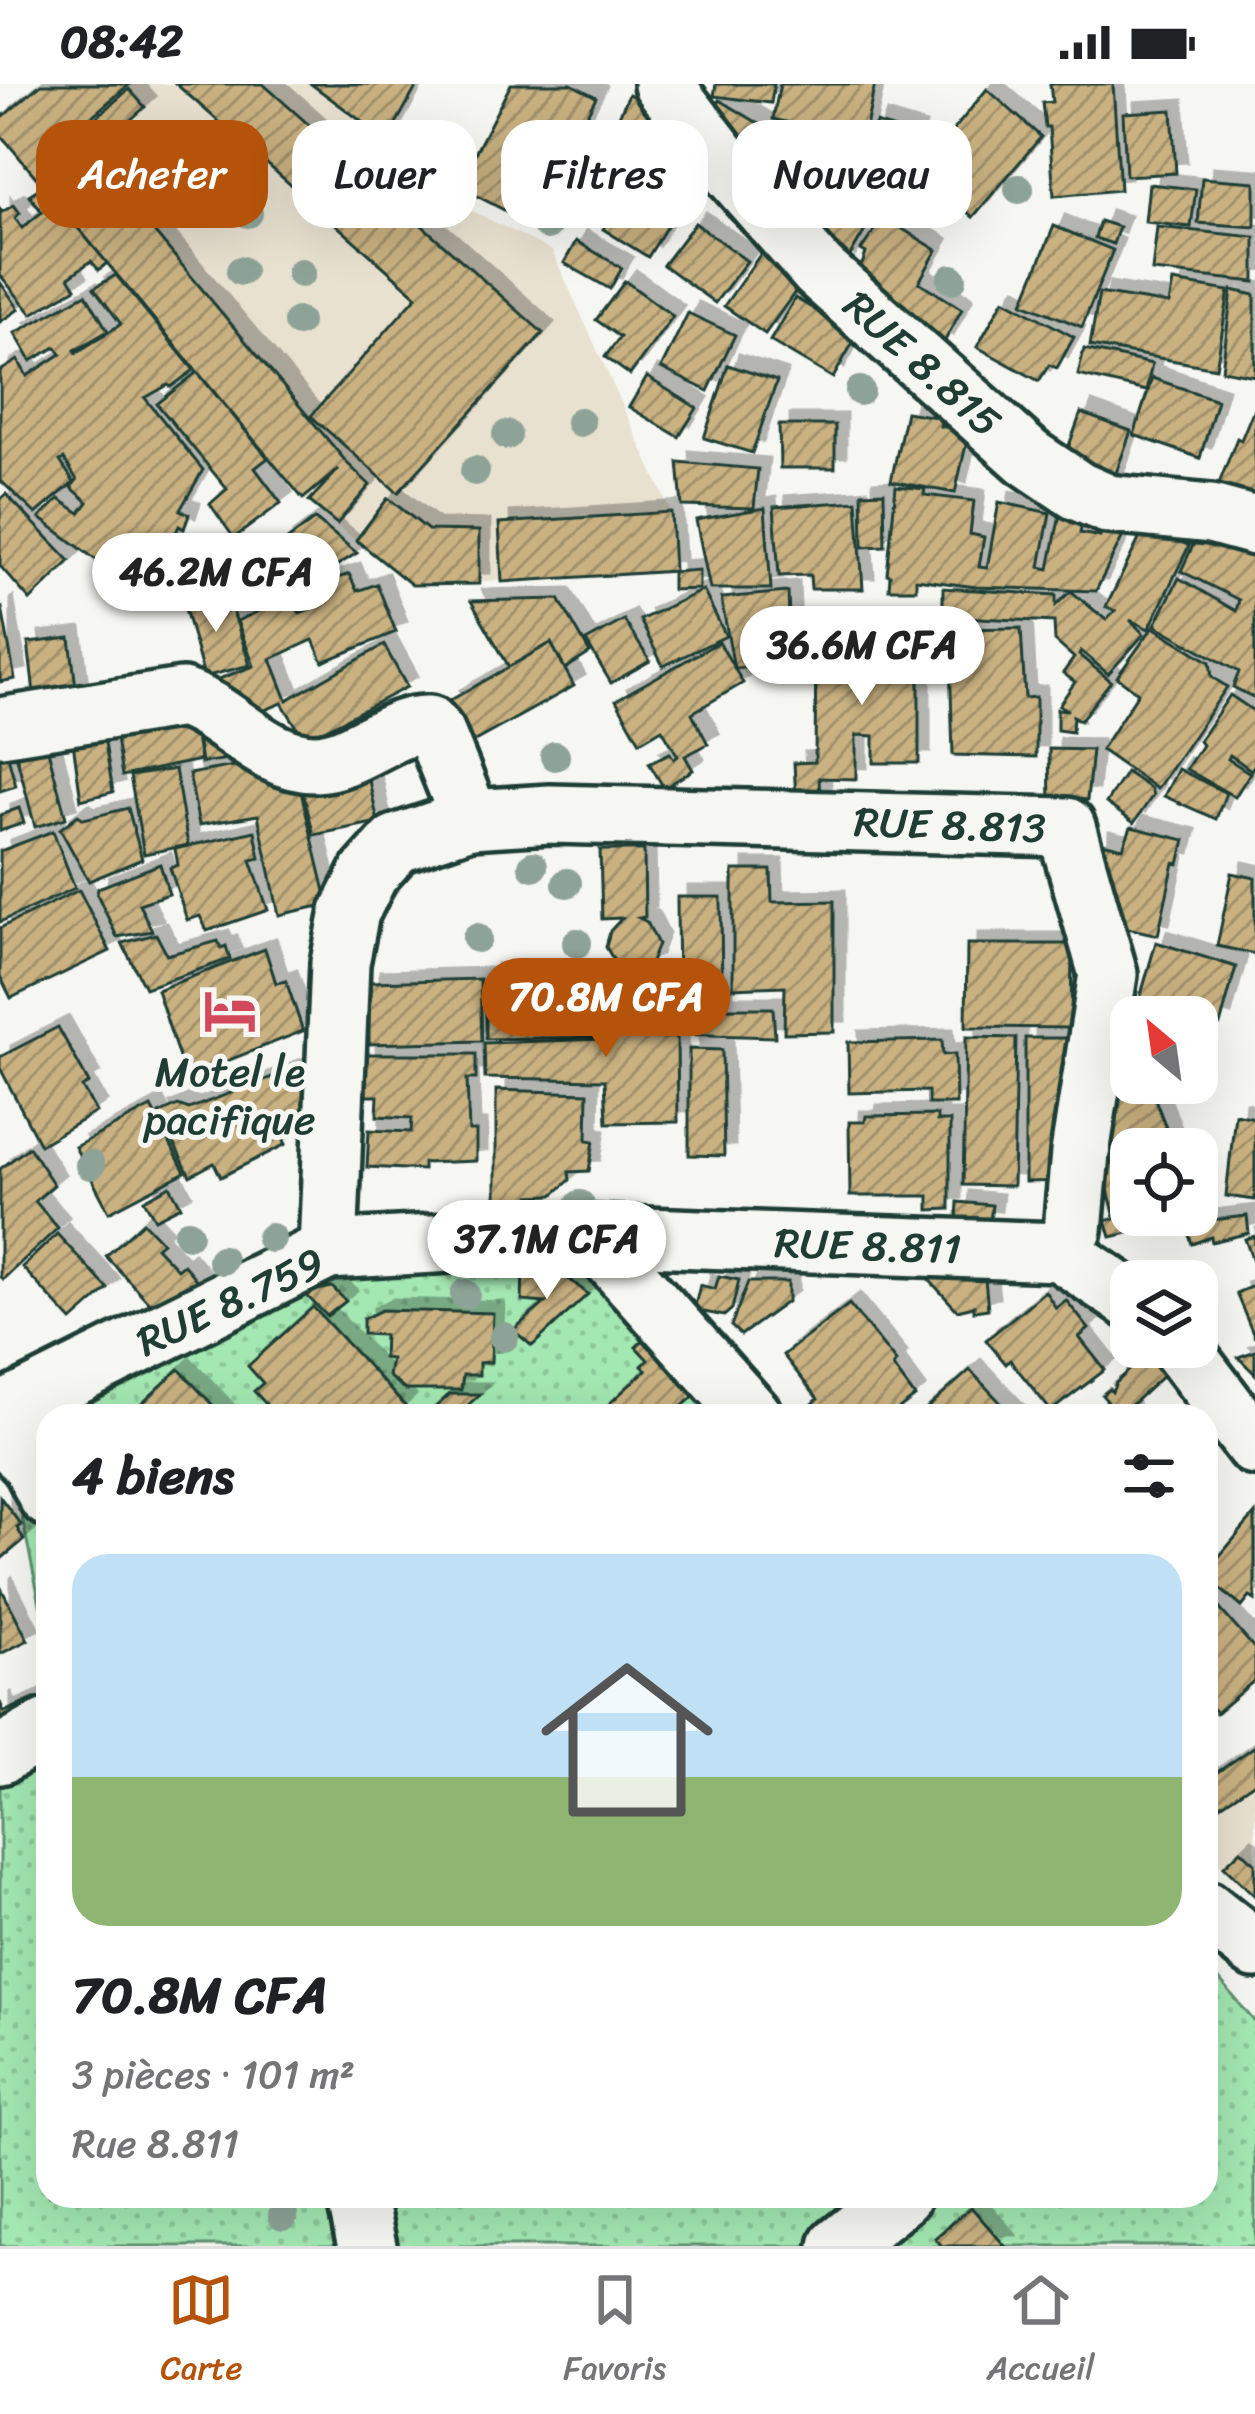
<!DOCTYPE html>
<html lang="fr">
<meta charset="utf-8">
<style>
:root{--surface:#fff;--page:#f6f6f6;--text:#202124;--muted:#757577;--line:#e0e0e0;--accent:#b45309}
body{margin:0;font-family:Sriracha,sans-serif;background:var(--page);color:var(--text);height:100vh;display:flex;flex-direction:column;font-size:45px;white-space:nowrap}
*{box-sizing:border-box;margin:0}
p{font-size:39px;color:var(--muted)}
.icon{flex:none;width:66px;height:66px;fill:none;stroke:currentColor;stroke-width:2;stroke-linecap:round;stroke-linejoin:round}
.map{position:relative;flex:1;overflow:hidden}
.drawer{position:absolute;left:36px;top:1320px;width:1182px;height:804px;display:flex;flex-direction:column;background:var(--surface);border-radius:36px;box-shadow:0 12px 48px #0002}
.drawer>*{flex:none}
.guide{position:absolute;left:36px;top:36px;width:1185px;height:108px;display:flex;gap:24px}
.needle{width:78px;rotate:331deg}
.buttons{position:absolute;left:1110px;top:912px;display:grid;gap:24px}
.buttons a{display:grid;place-items:center;width:108px;height:108px;border-radius:24px;background:var(--surface);box-shadow:0 12px 48px #0002;font-size:60px}
.price{position:absolute;translate:-50% -102px;padding:0 27px;border-radius:42px;background:#fff;color:#222;font-size:39px;line-height:78px;filter:drop-shadow(0 3px 6px #0008)}
.price::after{content:'';position:absolute;left:50%;top:72px;width:36px;height:27px;margin-left:-18px;background:inherit;clip-path:polygon(0 0,100% 0,50% 100%)}
.price.selected{background:var(--accent);color:#fff}
ul{padding:0;list-style:none}
li{display:grid;align-content:center;gap:24px;height:636px;padding:0 36px}
li span{display:grid;place-items:center;height:372px;border-radius:36px;color:#555}
li>.icon{margin-inline-start:auto}
span .icon{width:216px;height:216px;fill:#fffc;stroke-width:1}
li b{font-size:51px}
h2{display:flex;justify-content:space-between;align-items:center;height:144px;padding:0 36px;font-size:51px}
.tag{padding:0 42px;border-radius:36px;background:var(--surface);box-shadow:0 12px 48px #0002;font-size:42px;line-height:108px}
.tag.selected{background:var(--accent);color:#fff}
.status{display:flex;justify-content:space-between;align-items:center;height:84px;padding:0 60px;background:var(--surface);direction:ltr}
.status svg{height:33px;fill:currentColor}
.tab-bar{display:flex;justify-content:space-around;align-items:center;height:168px;border-top:3px solid var(--line);background:var(--surface);font-size:33px;color:var(--muted)}
.tab-bar a{display:grid;justify-items:center;gap:6px}
.tab-bar .selected{color:var(--accent)}
.map>svg:first-child{display:block}
.built{fill:#e8e1d0}
.grass{fill:url(#grass-dots);stroke:#619273;stroke-width:3}
.building{fill:url(#building-hatch);stroke:#1f3d34;stroke-width:3;filter:url(#shadow)}
.lines{fill:none;stroke-linecap:round;stroke-linejoin:round}
.minor-casing{stroke:#1f3d34;stroke-width:66}
.minor{stroke:#f6f6f2;stroke-width:57}
.tree{fill:#8ea397}
.labels{text-anchor:middle;stroke-width:10;stroke-linejoin:round;paint-order:stroke}
.street-label{font-size:42px;fill:#1f3d34;stroke:#f6f6f2}
.poi-label{font-size:42px;fill:#1f3d34;stroke:#f6f6f2}
</style>
<div class="status"><b>08:42</b><svg viewBox="0 0 49 12"><path d="M0 12V9h3v3zM5 12V6h3v6zM10 12V3h3v9zM15 12V0h3v12zM26 1h20v11H26zM47 4h2v5h-2z"/></svg></div>
<div class="map">
<svg width="1255" height="2162" viewBox="0 0 1255 2162">
<defs>
<pattern id="grass-dots" width="8" height="8" patternUnits="userSpaceOnUse" patternTransform="scale(3)"><rect width="8" height="8" fill="#a3e7b2"/><path d="M2 2h.1M6 6h.1" fill="none" stroke="#8cc79a" stroke-width="1.8" stroke-linecap="round"/></pattern>
<pattern id="building-hatch" width="6" height="6" patternUnits="userSpaceOnUse" patternTransform="scale(3)"><rect width="6" height="6" fill="#c9b181"/><path d="M-1 1l2-2M0 6l6-6M5 7l2-2" fill="none" stroke="#a3916a"/></pattern>
<filter id="shadow"><feDropShadow dx="11" dy="-11" stdDeviation="0" flood-color="#0004"/></filter>
</defs>
<rect width="100%" height="100%" fill="#f6f6f2"/>
<filter id="ink" filterUnits="userSpaceOnUse"><feTurbulence type="fractalNoise" baseFrequency=".00833" numOctaves="2"/><feDisplacementMap in="SourceGraphic" scale="24" xChannelSelector="R" yChannelSelector="G"/><feConvolveMatrix kernelMatrix="1 2 1 2 8 2 1 2 1" color-interpolation-filters="sRGB"/></filter>
<g filter="url(#ink)">
<g class="built">
<polygon points="40,0 310,0 387,56 403,92 552,167 671,428 674,487 412,501 303,415 0,50 0,35"/>
<polygon points="1255,1662 1255,1812 1206,1768 1206,1696"/>
</g>
<g class="grass">
<polygon points="579,1170 738,1332 48,1332 48,1558 2,1337 297,1196"/>
<polygon points="48,1647 48,2112 1206,2112 1206,1880 1255,1938 1255,2162 0,2162 0,1672"/>
</g>
<g class="building">
<polygon points="41,0 130,0 64,56 75,53 348,380 370,401 337,440 309,417 339,385 303,415 0,50 0,35"/>
<polygon points="176,0 263,0 543,249 398,409 311,332 417,212"/>
<polygon points="311,0 418,0 387,56"/>
<polygon points="511,0 571,0 596,13 531,140 458,102"/>
<polygon points="716,0 774,0 771,19 714,12"/>
<polygon points="780,0 875,0 864,53 870,56 876,39 915,51 902,93 862,83 864,77 852,73 858,55 773,35"/>
<polygon points="1050,0 1113,0 1120,106 1054,112 1049,43 1045,43 1042,19 1052,18"/>
<polygon points="129,5 145,23 108,56 92,37"/>
<polygon points="987,5 1041,53 973,133 921,86"/>
<polygon points="629,10 680,33 658,79 635,68 602,140 575,127"/>
<polygon points="720,16 771,47 753,74 705,38"/>
<polygon points="1172,26 1176,89 1126,92 1123,29"/>
<polygon points="678,61 700,75 683,101 661,88"/>
<polygon points="769,61 830,83 844,92 852,78 893,99 844,182 754,93"/>
<polygon points="642,82 687,109 648,173 603,145"/>
<polygon points="1202,94 1255,98 1255,143 1198,139"/>
<polygon points="1149,100 1196,105 1191,143 1145,138"/>
<polygon points="43,102 107,179 99,186 91,177 69,193 76,204 32,230 0,191 0,125 2,128 14,121 20,129 15,134 22,144 42,128 29,111"/>
<polygon points="883,133 937,166 919,198 962,225 942,262 848,202 863,178 866,169 861,166"/>
<polygon points="1100,137 1119,143 1113,160 1095,154"/>
<polygon points="695,139 747,177 715,219 663,181"/>
<polygon points="1054,142 1113,166 1082,243 1023,219"/>
<polygon points="1157,143 1255,153 1255,198 1152,187"/>
<polygon points="576,157 622,184 610,205 564,179"/>
<polygon points="764,165 806,193 765,250 724,222"/>
<polygon points="116,191 194,286 171,303 168,301 145,314 203,386 180,426 189,430 184,445 179,442 168,466 156,459 137,488 153,501 148,508 131,498 128,500 40,434 59,415 80,429 88,418 71,403 77,396 64,375 60,377 74,398 36,430 0,396 0,287 18,276 27,292 61,270 56,263 31,277 15,249 86,210 108,247 75,266 76,269 121,240 94,204"/>
<polygon points="625,197 673,232 630,291 605,273 620,253 596,236"/>
<polygon points="0,198 19,225 0,238"/>
<polygon points="1173,198 1229,207 1216,284 1090,262 1099,209 1169,220"/>
<polygon points="1232,206 1255,211 1255,292 1222,286"/>
<polygon points="795,214 857,251 833,294 770,257"/>
<polygon points="1004,215 1074,253 1057,284 1049,281 1039,297 977,263"/>
<polygon points="688,229 735,251 708,307 661,284"/>
<polygon points="1084,265 1152,280 1146,307 1078,291"/>
<polygon points="728,281 777,297 752,369 704,354"/>
<polygon points="197,288 268,374 255,384 281,419 234,454 210,420 227,405 157,320"/>
<polygon points="647,293 697,324 679,353 629,323"/>
<polygon points="1152,294 1217,316 1200,374 1134,351"/>
<polygon points="1255,322 1255,427 1215,410 1237,354 1241,356"/>
<polygon points="906,328 942,334 940,342 969,348 955,409 891,397"/>
<polygon points="1081,329 1131,347 1111,403 1060,386"/>
<polygon points="779,341 835,341 835,384 780,384"/>
<polygon points="678,378 758,385 754,424 682,422"/>
<polygon points="896,402 925,405 924,411 974,417 970,450 984,453 979,483 987,484 999,418 1050,429 1040,483 1049,485 1060,430 1083,435 1080,449 1100,453 1105,435 1117,439 1122,454 1096,507 976,503 916,495 916,505 889,505 890,491 887,490"/>
<polygon points="884,408 885,462 863,463 862,409"/>
<polygon points="6,410 70,477 30,516 0,482 0,416"/>
<polygon points="388,414 428,446 479,447 479,500 412,501 356,456"/>
<polygon points="857,417 863,505 811,505 810,491 779,492 774,423"/>
<polygon points="765,424 771,505 710,505 696,436"/>
<polygon points="671,428 674,487 502,498 499,439"/>
<polygon points="315,435 357,469 309,499 282,460"/>
<polygon points="1204,437 1255,460 1255,614 1233,603 1239,588 1155,541 1179,494 1236,527 1239,516 1181,487"/>
<polygon points="1146,441 1189,462 1149,545 1130,536 1144,550 1108,590 1081,567 1079,571 1111,597 1080,637 1073,632 1072,648 1057,646 1057,625 1068,626 1059,621 1075,598 1063,589 1074,574 1055,557 1054,538 943,532 943,504 1056,511 1056,521 1071,507 1106,536 1115,527 1106,523"/>
<polygon points="699,486 699,505 672,506 672,488"/>
<polygon points="349,490 357,507 377,500 396,548 323,578 313,556 271,575 287,616 384,561 407,603 305,656 282,619 255,630 213,597 254,582 237,537 289,514 300,529 328,518 321,500"/>
<polygon points="703,506 726,552 663,582 640,536"/>
<polygon points="227,508 250,581 204,593 184,521"/>
<polygon points="788,508 790,559 785,560 784,568 766,570 767,583 734,584 721,514"/>
<polygon points="559,515 590,569 565,585 551,559 509,583 471,517"/>
<polygon points="2,524 15,595 0,598 0,525"/>
<polygon points="624,536 650,577 611,599 586,557"/>
<polygon points="1153,543 1210,578 1212,593 1227,603 1157,705 1101,666 1138,609 1117,593"/>
<polygon points="1021,544 1025,614 1036,613 1036,673 953,671 949,545"/>
<polygon points="70,554 79,629 37,634 28,559"/>
<polygon points="919,555 919,679 874,679 874,652 856,651 856,695 819,694 820,714 796,716 794,679 815,678 816,556"/>
<polygon points="719,558 743,599 692,629 708,660 685,672 693,686 664,704 649,679 670,669 674,675 678,672 662,645 640,658 616,616"/>
<polygon points="551,559 574,602 473,658 449,617"/>
<polygon points="1230,611 1255,628 1255,680 1251,686 1230,671 1228,675 1250,689 1235,713 1186,685 1202,661 1199,657"/>
<polygon points="190,622 200,676 122,692 112,630"/>
<polygon points="101,634 113,708 81,716 70,637"/>
<polygon points="195,641 250,672 201,679"/>
<polygon points="43,647 66,734 35,743 12,655"/>
<polygon points="3,654 16,702 0,707 0,655"/>
<polygon points="1049,665 1092,666 1087,716 1078,715 1076,721 1050,720"/>
<polygon points="364,673 378,738 314,751 298,689"/>
<polygon points="279,674 296,687 328,820 279,831 258,731 199,741 189,690"/>
<polygon points="175,685 188,761 144,770 130,692"/>
<polygon points="1178,685 1226,709 1216,735 1164,712"/>
<polygon points="1126,688 1151,705 1153,711 1134,739 1106,719"/>
<polygon points="19,724 24,739 0,747 0,731"/>
<polygon points="128,724 142,775 89,797 60,745 78,731 84,735"/>
<polygon points="1131,743 1185,756 1179,780 1174,779 1158,851 1096,837 1098,758 1123,764"/>
<polygon points="53,747 75,804 0,838 0,767"/>
<polygon points="255,747 260,774 251,776 268,826 207,847 200,832 187,836 170,784 178,781 175,765"/>
<polygon points="600,766 644,766 645,833 639,834 647,838 658,860 650,881 624,894 606,863 610,847 622,834 602,835"/>
<polygon points="160,780 169,810 139,820 152,847 117,853 97,810 98,804"/>
<polygon points="733,786 771,786 772,818 834,817 834,948 784,949 785,902 733,904"/>
<polygon points="1232,789 1255,794 1255,870 1217,862"/>
<polygon points="79,806 110,867 11,914 0,892 0,844"/>
<polygon points="677,813 721,813 722,924 773,924 775,953 673,950 673,928 678,928"/>
<polygon points="156,850 167,871 218,857 221,864 226,862 230,875 145,904 122,859"/>
<polygon points="1156,858 1236,883 1220,941 1139,918"/>
<polygon points="967,860 1072,860 1071,944 966,943"/>
<polygon points="265,865 276,899 286,897 303,947 194,990 184,989 157,906"/>
<polygon points="549,888 601,893 603,953 486,955 486,891"/>
<polygon points="480,895 482,957 369,960 369,898"/>
<polygon points="604,904 656,905 657,954 677,953 678,1038 607,1039 605,996 485,994 484,959 605,955"/>
<polygon points="58,943 89,999 82,1003 96,1028 40,1061 0,984 0,973"/>
<polygon points="966,953 1016,954 1013,1102 963,1101"/>
<polygon points="1025,954 1075,954 1074,1097 1025,1098"/>
<polygon points="942,956 943,971 955,970 956,1020 928,1020 928,1007 849,1009 848,958"/>
<polygon points="1131,957 1131,989 1117,985 1120,971 1127,972"/>
<polygon points="689,965 722,966 724,1072 689,1071"/>
<polygon points="365,970 476,970 476,995 467,995 469,1047 476,1047 476,1077 423,1079 423,1086 367,1083 369,1046 411,1048 412,1034 377,1032 378,1012 366,1012"/>
<polygon points="314,977 316,1030 280,1049 286,1060 221,1093 214,1079 190,1092 159,1030 178,1021 189,1025"/>
<polygon points="496,1006 588,1009 587,1056 594,1057 589,1087 569,1088 570,1096 553,1111 531,1112 530,1118 496,1116"/>
<polygon points="1096,1007 1154,1012 1174,1065 1131,1065 1131,1131 1180,1131 1182,1137 1111,1153 1106,1136 1115,1134 1100,1072"/>
<polygon points="151,1023 185,1088 109,1128 75,1063"/>
<polygon points="1235,1030 1255,1034 1255,1116 1226,1112"/>
<polygon points="937,1031 937,1037 950,1037 950,1125 929,1126 929,1112 850,1112 849,1038 865,1038 866,1032"/>
<polygon points="29,1063 54,1101 35,1117 58,1144 3,1195 0,1193 0,1085"/>
<polygon points="170,1102 181,1122 155,1135 144,1116"/>
<polygon points="958,1118 992,1121 990,1138 957,1135"/>
<polygon points="1247,1132 1249,1149 1212,1158 1211,1153 1192,1160 1185,1139"/>
<polygon points="143,1138 162,1158 156,1163 177,1185 183,1180 200,1200 163,1234 106,1172"/>
<polygon points="57,1150 108,1205 72,1237 22,1183"/>
<polygon points="1255,1152 1255,1183 1245,1155"/>
<polygon points="984,1185 988,1225 974,1227 974,1222 957,1226 921,1187"/>
<polygon points="523,1186 559,1187 588,1210 532,1262 513,1246 545,1219 522,1217"/>
<polygon points="719,1192 739,1196 732,1225 724,1232 694,1226 700,1201 715,1205"/>
<polygon points="748,1198 788,1198 788,1217 741,1251 731,1242"/>
<polygon points="1255,1201 1255,1251 1254,1252 1236,1209"/>
<polygon points="332,1203 346,1217 327,1232 304,1209"/>
<polygon points="1045,1207 1056,1224 1066,1216 1089,1245 1079,1253 1105,1286 1051,1327 1010,1276 1006,1280 986,1256"/>
<polygon points="849,1220 896,1278 893,1283 915,1313 890,1332 808,1332 804,1328 818,1315 783,1271"/>
<polygon points="313,1223 405,1322 394,1332 277,1332 254,1307 263,1299 248,1282"/>
<polygon points="382,1226 493,1229 491,1278 479,1279 479,1291 463,1291 461,1306 405,1306 388,1292 391,1275 383,1274 384,1251 363,1250 363,1235"/>
<polygon points="645,1254 700,1307 672,1331 667,1325 656,1332 647,1321 635,1332 620,1332 609,1320 646,1286 642,1282 648,1276 636,1263"/>
<polygon points="1154,1263 1183,1273 1126,1326 1128,1332 1095,1332 1107,1317 1102,1311 1109,1305 1112,1308 1116,1299"/>
<polygon points="1255,1267 1255,1290 1238,1273"/>
<polygon points="179,1285 223,1332 129,1332"/>
<polygon points="970,1286 1013,1332 919,1332"/>
<polygon points="450,1310 480,1310 456,1332 426,1332"/>
<polygon points="0,1413 21,1441 17,1444 24,1456 0,1476"/>
<polygon points="1255,1430 1255,1516 1250,1513 1242,1523 1206,1493 1206,1488"/>
<polygon points="1,1504 28,1556 0,1570 0,1505"/>
<polygon points="1206,1509 1255,1565 1255,1596 1216,1629 1206,1617"/>
<polygon points="34,1615 35,1639 0,1657 0,1618 4,1628"/>
<polygon points="1255,1662 1255,1698 1206,1731 1206,1696"/>
<polygon points="1241,1766 1255,1779 1255,1812 1224,1782"/>
<polygon points="971,2123 1005,2162 942,2162 935,2154"/>
</g>
<g class="lines">
<g class="minor-casing">
<g id="minor">
<polyline points="663,0 729,85 819,187 1029,374 1078,407 1108,420 1211,430 1255,442"/>
<path d="M0,643L182,614C228,628 262,679 315,679C357,678 390,639 429,641L436,650L470,735L396,760L369,790L350,828L340,879L328,1166"/>
<polyline points="470,735 550,730 1066,743 1108,890 1080,1069 1073,1146 1060,1168"/>
<polyline points="591,1151 1060,1168 1131,1216"/>
<polyline points="1180,1263 1255,1362"/>
<polyline points="0,1329 328,1166 591,1151 753,1332"/>
<polyline points="0,1347 31,1379 48,1413"/>
<polyline points="0,1671 48,1644"/>
<polyline points="1206,1826 1255,1865"/>
<polyline points="356,2112 367,2162"/>
<polyline points="839,2162 901,2112"/>
</g>
</g>
<use href="#minor" class="minor"/>
</g>
<g class="tree">
<circle cx="179" cy="64" r="15"/>
<circle cx="1019" cy="105" r="15"/>
<circle cx="169" cy="123" r="15"/>
<circle cx="248" cy="129" r="15"/>
<circle cx="547" cy="141" r="15"/>
<circle cx="241" cy="187" r="15"/>
<circle cx="301" cy="189" r="15"/>
<circle cx="952" cy="195" r="15"/>
<circle cx="298" cy="238" r="15"/>
<circle cx="860" cy="307" r="15"/>
<circle cx="580" cy="338" r="15"/>
<circle cx="507" cy="351" r="15"/>
<circle cx="475" cy="387" r="15"/>
<circle cx="227" cy="481" r="15"/>
<circle cx="900" cy="533" r="15"/>
<circle cx="827" cy="537" r="15"/>
<circle cx="555" cy="672" r="15"/>
<circle cx="533" cy="782" r="15"/>
<circle cx="567" cy="799" r="15"/>
<circle cx="477" cy="854" r="15"/>
<circle cx="577" cy="859" r="15"/>
<circle cx="90" cy="1081" r="15"/>
<circle cx="580" cy="1121" r="15"/>
<circle cx="188" cy="1150" r="15"/>
<circle cx="271" cy="1154" r="15"/>
<circle cx="222" cy="1176" r="15"/>
<circle cx="465" cy="1210" r="15"/>
<circle cx="504" cy="1253" r="15"/>
<circle cx="283" cy="2131" r="15"/>
</g>
</g>
<defs>
<g id="hotel-bare" transform="scale(4.14)"><path d="M-6-4.5h1.5V1H6V5H4.5V3h-9V5H-6ZM-4 0a1.8 1.8 0 1 1 3.6 0ZM.5 0V-2.5h3Q6-2.5 6 0Z" fill="#d1495b" stroke="#f6f6f2" stroke-width="2.5" paint-order="stroke"/></g>
</defs>
<g fill-rule="evenodd">
<use href="#hotel-bare" x="230" y="927"/>
</g>
<g class="labels">
<g class="street-label">
<text transform="translate(923 279) rotate(42)" y="15">RUE 8.815</text>
<text transform="translate(950 740) rotate(2)" y="15">RUE 8.813</text>
<text transform="translate(868 1161) rotate(2)" y="15">RUE 8.811</text>
<text transform="translate(230 1217) rotate(-25)" y="15">RUE 8.759</text>
</g>
<g class="poi-label">
<text x="230" y="1002">Motel le<tspan x="230" dy="48">pacifique</tspan></text>
</g>
</g>
</svg>
<div class="buttons">
<a><svg class="needle" viewBox="-14 -14 28 28"><path d="M0-13l5 13h-10z" fill="#e53935"/><path d="M0 13l5-13h-10z" fill="#757577"/></svg></a>
<a><svg class="icon" aria-label="locate" viewBox="0 0 24 24"><circle cx="12" cy="12" r="6"/><path d="M12 2v4M12 18v4M2 12h4M18 12h4"/></svg></a>
<a><svg class="icon" aria-label="layers" viewBox="0 0 24 24"><path d="M12 4l9 5-9 5-9-5zM3 14l9 5 9-5"/></svg></a>
</div>
<b class="price" style="left:216px;top:551px">46.2M CFA</b>
<b class="price" style="left:862px;top:624px">36.6M CFA</b>
<b class="price selected" style="left:606px;top:976px">70.8M CFA</b>
<b class="price" style="left:547px;top:1218px">37.1M CFA</b>
<div class="guide">
<a class="tag selected">Acheter</a>
<a class="tag">Louer</a>
<a class="tag">Filtres</a>
<a class="tag">Nouveau</a>
</div>
<section class="drawer">
<h2>4 biens<svg class="icon" aria-label="filters" viewBox="0 0 24 24"><path d="M4 7h16M4 17h16"/><circle cx="9" cy="7" r="2"/><circle cx="15" cy="17" r="2"/></svg></h2>
<ul>
<li><span style="background:linear-gradient(#bfe0f5 60%,#8fb573 0)"><svg class="icon" aria-label="home" viewBox="0 0 24 24"><path d="M3 11l9-7 9 7M6 9v11h12V9"/></svg></span><div><b>70.8M CFA</b><p>3 pièces · 101 m²</p><p>Rue 8.811</p></div></li>
</ul>
</section>
</div>
<nav class="tab-bar">
<a class="selected"><svg class="icon" aria-label="map" viewBox="0 0 24 24"><path d="M3 6l6-2 6 2 6-2v14l-6 2-6-2-6 2zM9 4v14M15 6v14"/></svg>Carte</a>
<a><svg class="icon" aria-label="saved" viewBox="0 0 24 24"><path d="M7 4h10v16l-5-4-5 4z"/></svg>Favoris</a>
<a><svg class="icon" aria-label="home" viewBox="0 0 24 24"><path d="M3 11l9-7 9 7M6 9v11h12V9"/></svg>Accueil</a>
</nav>
